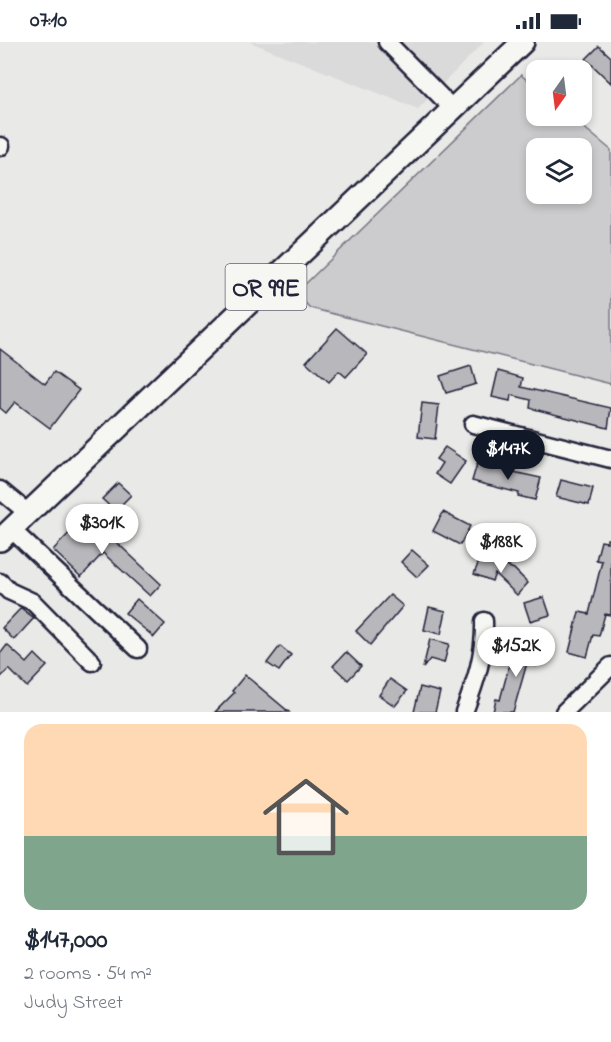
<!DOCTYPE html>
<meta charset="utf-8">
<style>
:root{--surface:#fff;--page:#f2f2f3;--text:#1f2937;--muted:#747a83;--accent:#111827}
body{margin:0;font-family:"Indie Flower",sans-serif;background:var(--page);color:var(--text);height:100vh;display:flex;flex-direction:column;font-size:22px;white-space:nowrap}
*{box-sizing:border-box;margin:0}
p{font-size:20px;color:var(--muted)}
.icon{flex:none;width:33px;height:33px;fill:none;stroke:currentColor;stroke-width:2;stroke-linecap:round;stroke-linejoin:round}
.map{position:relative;height:670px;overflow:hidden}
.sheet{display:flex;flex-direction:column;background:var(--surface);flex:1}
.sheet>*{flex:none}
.needle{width:39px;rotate:194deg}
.fabs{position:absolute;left:526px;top:18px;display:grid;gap:12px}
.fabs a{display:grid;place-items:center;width:66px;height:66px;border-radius:12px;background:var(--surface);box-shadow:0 3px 9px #0003;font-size:30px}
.price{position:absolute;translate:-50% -51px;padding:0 14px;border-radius:21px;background:#fff;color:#222;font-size:20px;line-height:39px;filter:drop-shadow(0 2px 3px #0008)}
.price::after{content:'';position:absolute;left:50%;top:36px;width:18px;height:14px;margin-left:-9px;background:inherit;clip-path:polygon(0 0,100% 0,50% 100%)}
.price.selected{background:var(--accent);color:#fff}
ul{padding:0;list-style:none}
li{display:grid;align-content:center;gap:12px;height:318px;padding:0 24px}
li span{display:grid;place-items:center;height:186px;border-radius:18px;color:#555}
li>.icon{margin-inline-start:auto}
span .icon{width:108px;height:108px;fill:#fffc;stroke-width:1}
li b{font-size:26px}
.status{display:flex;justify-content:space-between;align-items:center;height:42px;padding:0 30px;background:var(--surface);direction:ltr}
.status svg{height:16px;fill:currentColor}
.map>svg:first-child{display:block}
.built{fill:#dadada}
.green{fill:#ccccce;stroke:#777784;stroke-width:1.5;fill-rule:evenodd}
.building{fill:#b8b8bc;stroke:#22223b;stroke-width:1.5}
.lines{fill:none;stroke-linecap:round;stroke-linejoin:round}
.minor-casing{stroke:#22223b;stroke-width:21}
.major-casing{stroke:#22223b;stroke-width:26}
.minor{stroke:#f6f6f2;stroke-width:16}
.major{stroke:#f6f6f2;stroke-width:21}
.labels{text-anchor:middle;stroke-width:6;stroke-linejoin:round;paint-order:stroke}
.shield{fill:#f6f6f2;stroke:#626272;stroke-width:1.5}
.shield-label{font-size:26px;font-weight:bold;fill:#22223b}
</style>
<div class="status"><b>07:10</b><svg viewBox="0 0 49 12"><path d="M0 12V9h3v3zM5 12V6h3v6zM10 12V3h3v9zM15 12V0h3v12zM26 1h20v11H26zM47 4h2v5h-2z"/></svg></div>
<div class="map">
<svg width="611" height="670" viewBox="0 0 611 670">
<rect width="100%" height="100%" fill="#e9e9e7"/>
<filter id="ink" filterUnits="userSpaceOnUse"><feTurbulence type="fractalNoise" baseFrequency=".0167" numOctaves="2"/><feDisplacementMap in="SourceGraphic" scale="12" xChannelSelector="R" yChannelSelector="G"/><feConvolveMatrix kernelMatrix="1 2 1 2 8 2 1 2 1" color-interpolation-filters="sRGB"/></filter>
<g filter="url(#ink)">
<polygon class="built" points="250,0 484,0 418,67"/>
<path class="green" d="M521,33L537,46V74H570L611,108V342L310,266L296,251ZM537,106H582V152H537Z"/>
<g class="building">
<polygon points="599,4 611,15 611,41 586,17"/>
<polygon points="337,286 367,312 346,335 339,329 329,340 306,320"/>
<polygon points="0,307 45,342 54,330 79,348 50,386 15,360 6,371 0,366"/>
<polygon points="471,324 476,342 446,351 440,334"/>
<polygon points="498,329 523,336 521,345 611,366 608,386 530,366 531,358 511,353 510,359 492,355"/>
<polygon points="422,361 439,363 435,397 418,395"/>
<polygon points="445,405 466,419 450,442 435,432 442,421 436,417"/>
<polygon points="477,422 541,436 535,458 518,454 519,451 472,439"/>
<polygon points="561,438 593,446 589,463 556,455"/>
<polygon points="118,441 131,453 115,469 102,457"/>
<polygon points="443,470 470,484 460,503 433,489"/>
<polygon points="94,479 161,542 150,554 103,511 81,535 53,508 77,483 84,490"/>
<polygon points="607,497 611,497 611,573 605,572 599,594 593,593 587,615 569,610 579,570 589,572 602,519 596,518 601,499 607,500"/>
<polygon points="412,508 429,523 417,535 401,520"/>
<polygon points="481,514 514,527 528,541 517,553 495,532 492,539 474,532"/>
<polygon points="390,553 403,564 370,603 356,589"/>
<polygon points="544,555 550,573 530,579 524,561"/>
<polygon points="137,557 165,582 154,595 125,571"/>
<polygon points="429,565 446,569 441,592 424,588"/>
<polygon points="21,566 34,576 14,598 2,586"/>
<polygon points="430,597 449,602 444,621 430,617 423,626"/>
<polygon points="522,600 541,605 536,624 527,621 513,670 493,670 496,657 500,658 509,624 515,626"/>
<polygon points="7,603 27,621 35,612 47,624 27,645 9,627 0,636 0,612"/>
<polygon points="280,604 291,613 279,629 267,621"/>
<polygon points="346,610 361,624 348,638 333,624"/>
<polygon points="245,633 289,670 215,670 234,651 232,649"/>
<polygon points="390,637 407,649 395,664 379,653"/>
<polygon points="420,645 440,650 435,670 414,670"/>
</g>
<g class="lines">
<g class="minor-casing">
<g id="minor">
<polyline points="387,0 453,67"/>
<polyline points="0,105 1,104"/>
<polyline points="473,382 611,417"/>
<polyline points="0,448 28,471"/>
<polyline points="11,487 138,607"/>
<polyline points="0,540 9,549 33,560 92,620"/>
<path d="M464,670C476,639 485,612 484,579"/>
<polyline points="564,670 611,624"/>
</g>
</g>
<g class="major-casing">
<polyline id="major" points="0,498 523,0"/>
</g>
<use href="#minor" class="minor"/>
<use href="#major" class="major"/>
</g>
</g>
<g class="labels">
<rect class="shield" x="225.5" y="222" width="81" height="46" rx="4.5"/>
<g class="shield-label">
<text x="266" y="254">OR 99E</text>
</g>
</g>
</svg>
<div class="fabs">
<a><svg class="needle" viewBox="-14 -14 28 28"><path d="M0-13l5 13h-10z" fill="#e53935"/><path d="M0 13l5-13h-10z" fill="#747a83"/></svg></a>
<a><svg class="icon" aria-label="layers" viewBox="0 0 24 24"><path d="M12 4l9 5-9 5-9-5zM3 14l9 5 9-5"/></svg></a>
</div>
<b class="price selected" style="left:508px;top:439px">$147K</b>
<b class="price" style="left:102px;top:513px">$301K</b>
<b class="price" style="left:501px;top:532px">$188K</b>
<b class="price" style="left:516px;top:636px">$152K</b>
</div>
<section class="sheet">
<ul>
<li><span style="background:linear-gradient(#ffd9b3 60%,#7fa58c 0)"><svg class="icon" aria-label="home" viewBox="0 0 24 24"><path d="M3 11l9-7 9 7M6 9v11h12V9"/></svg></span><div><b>$147,000</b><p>2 rooms · 54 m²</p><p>Judy Street</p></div></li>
</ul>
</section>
